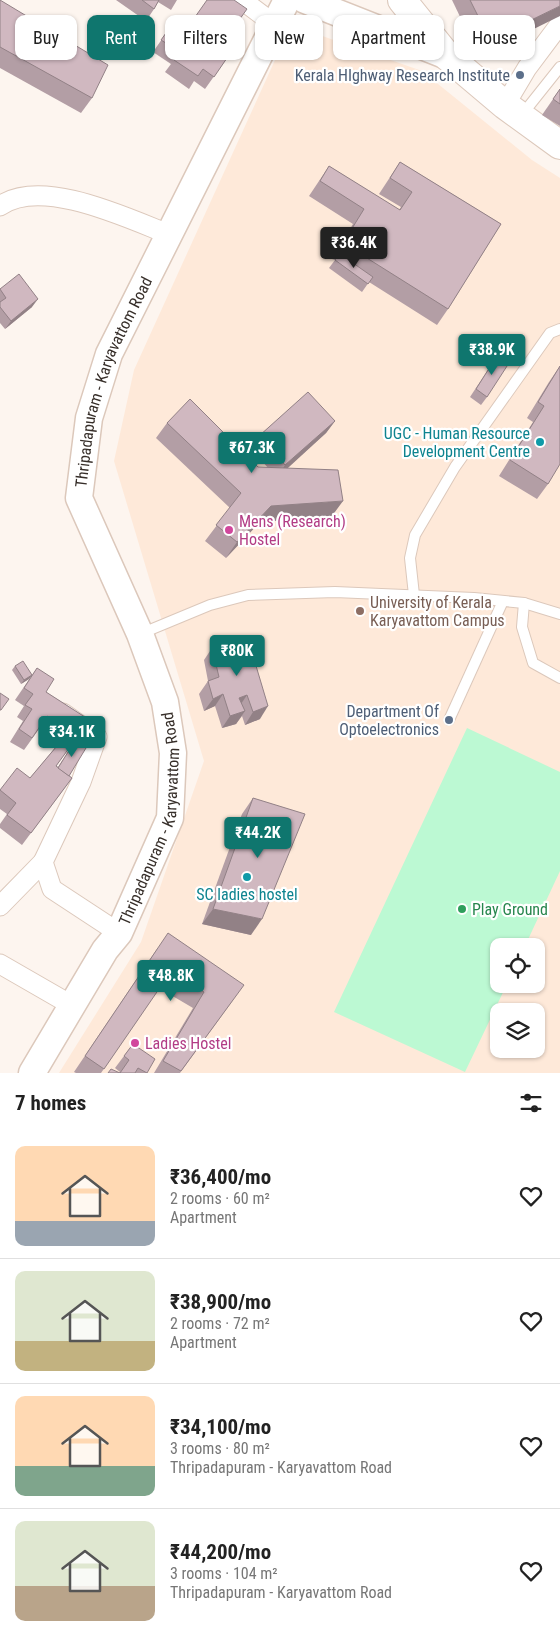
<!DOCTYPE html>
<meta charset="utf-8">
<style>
:root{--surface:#fff;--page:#f6f6f6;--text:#222;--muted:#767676;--line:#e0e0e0;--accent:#0f766e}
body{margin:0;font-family:"Roboto Condensed",sans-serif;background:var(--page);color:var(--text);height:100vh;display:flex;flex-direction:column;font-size:19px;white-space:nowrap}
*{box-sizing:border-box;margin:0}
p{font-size:16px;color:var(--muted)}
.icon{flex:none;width:28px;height:28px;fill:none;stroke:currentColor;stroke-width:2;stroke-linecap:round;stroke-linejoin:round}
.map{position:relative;height:1073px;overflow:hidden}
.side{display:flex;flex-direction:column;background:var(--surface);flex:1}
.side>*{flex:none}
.guide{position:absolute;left:15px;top:15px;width:530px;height:45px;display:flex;gap:10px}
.fabs{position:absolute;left:490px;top:938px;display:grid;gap:10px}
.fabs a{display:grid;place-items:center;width:55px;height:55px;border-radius:10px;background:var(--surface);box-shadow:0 1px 4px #0004;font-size:25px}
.price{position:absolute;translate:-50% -42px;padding:0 11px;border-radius:5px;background:var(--accent);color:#fff;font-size:16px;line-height:32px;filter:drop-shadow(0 1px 2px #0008)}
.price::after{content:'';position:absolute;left:50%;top:30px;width:15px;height:11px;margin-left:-8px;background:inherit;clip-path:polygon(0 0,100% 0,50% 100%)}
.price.active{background:#222;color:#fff}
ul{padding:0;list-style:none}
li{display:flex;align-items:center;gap:15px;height:125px;padding:0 15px}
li+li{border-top:1px solid var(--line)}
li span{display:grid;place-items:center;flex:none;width:140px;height:100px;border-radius:10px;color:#555}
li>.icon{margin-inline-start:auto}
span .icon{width:60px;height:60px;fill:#fffc;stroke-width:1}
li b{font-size:21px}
h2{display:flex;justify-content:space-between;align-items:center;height:60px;padding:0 15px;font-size:21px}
.chip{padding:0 18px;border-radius:10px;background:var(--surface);box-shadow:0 1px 4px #0004;font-size:18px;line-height:45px}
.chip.active{background:var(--accent);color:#fff}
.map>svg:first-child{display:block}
.built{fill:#fee9d9;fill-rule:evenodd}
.green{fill:#bcf9d3}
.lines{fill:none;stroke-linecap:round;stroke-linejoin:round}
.lane-casing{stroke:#dcc8bb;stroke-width:12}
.street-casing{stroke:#dcc8bb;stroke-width:21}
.secondary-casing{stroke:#dcc8bb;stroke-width:29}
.primary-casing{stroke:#dcc8bb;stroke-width:30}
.lane{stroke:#fff;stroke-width:10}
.street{stroke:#fff;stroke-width:19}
.secondary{stroke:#fff;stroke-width:26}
.primary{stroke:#fff;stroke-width:28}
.wall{fill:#b39ea5}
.shaded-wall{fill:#928186}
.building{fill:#d0b8c0;stroke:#928186}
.service-dot{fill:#5c6f8a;stroke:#fff;stroke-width:2}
.culture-dot{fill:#0f9aa8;stroke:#fff;stroke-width:2}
.hotel-dot{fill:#d1479c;stroke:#fff;stroke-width:2}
.education-dot{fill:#8d6e63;stroke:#fff;stroke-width:2}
.leisure-dot{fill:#2e9e5b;stroke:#fff;stroke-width:2}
.labels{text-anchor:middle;stroke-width:4.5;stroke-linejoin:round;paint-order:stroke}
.service-label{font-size:16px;fill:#4e5e75;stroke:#fff;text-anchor:end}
.street-label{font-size:16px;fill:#362e29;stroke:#fff}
.culture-label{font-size:16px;fill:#0d838f;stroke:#fff;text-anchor:end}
.hotel-label{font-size:16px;fill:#b23c85;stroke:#fff;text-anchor:start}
.education-label{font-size:16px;fill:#785e54;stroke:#fff;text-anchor:start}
.leisure-label{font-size:16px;fill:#27864d;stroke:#fff;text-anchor:start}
</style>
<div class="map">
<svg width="560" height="1073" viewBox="0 0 560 1073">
<rect width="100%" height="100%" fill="#fdf5ef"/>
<path class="built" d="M291,25L422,71L532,160L560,178V1073H59L141,942L204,761L114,461L134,370ZM499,946H536V984H499ZM499,1011H536V1049H499Z"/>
<polygon class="green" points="467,728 560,772 560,871 525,946 499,946 499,984 507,984 465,1072 334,1012"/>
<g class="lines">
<g class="lane-casing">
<g id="lane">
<polyline points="521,116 560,67"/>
<polyline points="414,595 410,558 415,535 455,467 550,333 560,329"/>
<polyline points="524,603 522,627 533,663 560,678"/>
<polyline points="140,634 210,605 248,595 335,592 474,598 524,603 560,614"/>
<polyline points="449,720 503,601"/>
</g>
</g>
<g class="street-casing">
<g id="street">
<polyline points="242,0 274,24"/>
<polyline points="505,105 527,68 560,24"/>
<path d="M0,206C41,177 125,217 168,234"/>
<polyline points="63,713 97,737 81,782 43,862 52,889 119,933"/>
<polyline points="0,906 43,862"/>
<polyline points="0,964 73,1006"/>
</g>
</g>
<g class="secondary-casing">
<g id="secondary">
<polyline points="305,0 447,56"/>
<path id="s1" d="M32,1073L105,950L119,933L170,818L173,753L165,702L140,634L79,498L89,418L109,354L287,0"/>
</g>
</g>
<g class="primary-casing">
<polyline id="primary" points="402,0 447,56 505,105 560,145"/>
</g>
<use href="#lane" class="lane"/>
<use href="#street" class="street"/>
<use href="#secondary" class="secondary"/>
<use href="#primary" class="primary"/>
</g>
<g class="wall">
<polygon points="0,0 92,98 81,113 0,68"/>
<polygon points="116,0 177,0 171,10 158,2 154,9 146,21"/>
<polygon points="452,0 560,0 479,56"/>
<polygon points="176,19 227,58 205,89 194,81 189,89 165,72 171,64 153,52"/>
<polygon points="560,89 560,126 542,115"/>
<polygon points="400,162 501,224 448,309 437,325 369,282 362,292 329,268 335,260 332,259 353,224 309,196 329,166 399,210 401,207 379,194"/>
<polygon points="0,289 32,307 5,329 0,323"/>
<polygon points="497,356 487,397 481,405 470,397"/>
<polygon points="560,366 548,484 537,499 499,476 533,422 527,418 549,382"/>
<polygon points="335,421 326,433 287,468 332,516 260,522 226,558 205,541 230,508 156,438 167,423 258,467 268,468 251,448 259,436"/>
<polygon points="248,639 260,719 245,725 242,716 236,724 222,728 215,706 204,711 199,694 208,681 204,660 212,648"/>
<polygon points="15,666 32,675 29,679 21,684 12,670"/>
<polygon points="37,668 46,692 88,719 74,740 75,740 56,766 58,767 75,741 69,776 72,778 22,845 0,828 0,824 7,814 0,809 0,790 30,778 60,742 39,729 24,750 10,742 23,721 17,717 24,706 15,700"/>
<polygon points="253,798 251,935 202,924 242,814"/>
<polygon points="157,949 233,1000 180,1073 154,1073 193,1008 159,988 101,1073 76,1073 74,1072"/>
<polygon points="133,1044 147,1073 108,1073 120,1073 120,1072 115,1068"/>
</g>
<g class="shaded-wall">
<polygon points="560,6 560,16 479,56 490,40"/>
<polygon points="38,299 32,307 5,329 11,321"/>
<polygon points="335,421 326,433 277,478 285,465"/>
<polygon points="343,501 332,516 260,522 226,558 237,542 271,506"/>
<polygon points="32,675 29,679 21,684 24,680"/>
<polygon points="223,694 215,706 204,711 213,699"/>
<polygon points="247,695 239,707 239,698"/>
<polygon points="268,706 260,719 245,725 253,712"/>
<polygon points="245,711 236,724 222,728 230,716"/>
<polygon points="213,909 262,919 251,935 202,924"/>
</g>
<g class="building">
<polygon points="0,0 108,65 92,98 0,47"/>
<polygon points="142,0 159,0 154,9"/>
<polygon points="207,0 234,0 247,9 217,51 227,58 214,77 203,69 198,76 174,60 182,53 161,40 176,19 188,27"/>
<polygon points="470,0 560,0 560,6 490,40"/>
<polygon points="560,89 560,104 553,99"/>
<polygon points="400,162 501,224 448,309 343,243 364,209 320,181 329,166 400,210 412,192 390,178"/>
<polygon points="340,254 373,277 368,284 335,260"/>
<polygon points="19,274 38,299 11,321 0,307 0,302 6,298 0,289"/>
<polygon points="497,356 509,363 487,397 476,389"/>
<polygon points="560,366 560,464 548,484 510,460 544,406 538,402"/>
<polygon points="308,392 335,421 285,465 259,436"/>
<polygon points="190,399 258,467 338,470 343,501 271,506 237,542 216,525 241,493 167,423"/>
<polygon points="248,639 268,706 253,712 247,695 239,698 245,711 230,716 223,694 213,699 208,681 219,677 212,648"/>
<polygon points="23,661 32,675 24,680 15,666"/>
<polygon points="37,668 54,679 46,692 88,719 77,736 47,716 32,738 19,729 32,709 25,705 33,694 24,688"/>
<polygon points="0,693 9,699 1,710 0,710"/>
<polygon points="67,734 75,740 56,766 72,778 31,833 7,815 16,803 0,790 17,768 30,778"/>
<polygon points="75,741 86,748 69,776 58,768"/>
<polygon points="253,798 305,814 262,919 213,909"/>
<polygon points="168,933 244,985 181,1071 163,1061 204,992 170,973 104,1069 85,1056"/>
<polygon points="133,1044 155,1059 147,1073 138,1068 135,1073 120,1073 129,1060 124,1056"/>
<polygon points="111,1069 120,1073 108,1073"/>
</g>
<g class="service-dot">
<circle cx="520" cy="75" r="5"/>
<circle cx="449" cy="720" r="5"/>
</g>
<g class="culture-dot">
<circle cx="540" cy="442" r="5"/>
<circle cx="247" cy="877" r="5"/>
</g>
<g class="hotel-dot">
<circle cx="229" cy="530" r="5"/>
<circle cx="135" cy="1043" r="5"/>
</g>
<circle class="education-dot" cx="360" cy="611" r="5"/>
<circle class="leisure-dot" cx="462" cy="909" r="5"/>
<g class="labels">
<g class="service-label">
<text x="510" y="81">Kerala HIghway Research Institute</text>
<text x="439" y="717">Department Of<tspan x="439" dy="18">Optoelectronics</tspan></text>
</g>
<g class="street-label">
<text dy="6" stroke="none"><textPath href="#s1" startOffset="751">Thripadapuram - Karyavattom Road</textPath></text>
<text dy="6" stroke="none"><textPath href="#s1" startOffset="286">Thripadapuram - Karyavattom Road</textPath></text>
</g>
<g class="culture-label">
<text x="530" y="439">UGC - Human Resource<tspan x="530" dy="18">Development Centre</tspan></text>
<text x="247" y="900" text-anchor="middle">SC ladies hostel</text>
</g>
<g class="hotel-label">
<text x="239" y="527">Mens (Research)<tspan x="239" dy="18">Hostel</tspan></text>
<text x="145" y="1049">Ladies Hostel</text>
</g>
<g class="education-label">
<text x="370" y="608">University of Kerala<tspan x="370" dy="18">Karyavattom Campus</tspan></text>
</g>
<g class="leisure-label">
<text x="472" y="915">Play Ground</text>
</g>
</g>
</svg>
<div class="fabs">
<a><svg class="icon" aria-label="locate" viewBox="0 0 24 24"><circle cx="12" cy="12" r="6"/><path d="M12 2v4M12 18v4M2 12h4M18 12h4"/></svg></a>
<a><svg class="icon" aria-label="layers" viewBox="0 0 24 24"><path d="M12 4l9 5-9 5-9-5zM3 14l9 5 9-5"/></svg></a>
</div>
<b class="price active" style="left:354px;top:269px">₹36.4K</b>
<b class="price" style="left:492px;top:376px">₹38.9K</b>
<b class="price" style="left:252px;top:474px">₹67.3K</b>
<b class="price" style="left:237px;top:677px">₹80K</b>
<b class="price" style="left:72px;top:758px">₹34.1K</b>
<b class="price" style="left:258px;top:859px">₹44.2K</b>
<b class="price" style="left:171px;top:1002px">₹48.8K</b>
<div class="guide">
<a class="chip">Buy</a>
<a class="chip active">Rent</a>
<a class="chip">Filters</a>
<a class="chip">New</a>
<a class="chip">Apartment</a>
<a class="chip">House</a>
</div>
</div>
<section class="side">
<h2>7 homes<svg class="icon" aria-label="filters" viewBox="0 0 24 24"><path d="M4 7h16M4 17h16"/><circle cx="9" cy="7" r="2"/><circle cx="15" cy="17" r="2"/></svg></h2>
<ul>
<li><span style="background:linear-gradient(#ffd9b3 75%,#9aa5b1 0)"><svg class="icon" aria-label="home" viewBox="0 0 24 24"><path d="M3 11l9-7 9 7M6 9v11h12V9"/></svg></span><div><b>₹36,400/mo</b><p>2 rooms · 60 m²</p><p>Apartment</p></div><svg class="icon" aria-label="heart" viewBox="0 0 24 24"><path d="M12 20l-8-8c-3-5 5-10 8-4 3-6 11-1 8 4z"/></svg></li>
<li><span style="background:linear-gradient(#dfe7d0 70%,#c2b280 0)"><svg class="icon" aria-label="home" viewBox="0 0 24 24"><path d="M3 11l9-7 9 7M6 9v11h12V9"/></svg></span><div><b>₹38,900/mo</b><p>2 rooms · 72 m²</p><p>Apartment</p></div><svg class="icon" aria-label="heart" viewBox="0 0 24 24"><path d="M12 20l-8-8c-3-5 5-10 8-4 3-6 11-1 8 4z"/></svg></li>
<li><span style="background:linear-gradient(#ffd9b3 70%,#7fa58c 0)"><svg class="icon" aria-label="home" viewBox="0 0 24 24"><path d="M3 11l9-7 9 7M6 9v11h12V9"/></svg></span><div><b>₹34,100/mo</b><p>3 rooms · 80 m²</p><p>Thripadapuram - Karyavattom Road</p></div><svg class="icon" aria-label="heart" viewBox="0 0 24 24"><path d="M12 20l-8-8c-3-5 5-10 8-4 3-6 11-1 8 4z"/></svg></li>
<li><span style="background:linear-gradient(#dfe7d0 65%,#b9a48a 0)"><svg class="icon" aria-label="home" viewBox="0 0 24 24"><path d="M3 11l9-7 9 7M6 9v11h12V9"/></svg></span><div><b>₹44,200/mo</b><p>3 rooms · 104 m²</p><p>Thripadapuram - Karyavattom Road</p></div><svg class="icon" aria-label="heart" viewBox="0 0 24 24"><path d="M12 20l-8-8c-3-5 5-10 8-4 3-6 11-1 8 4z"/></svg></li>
</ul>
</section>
